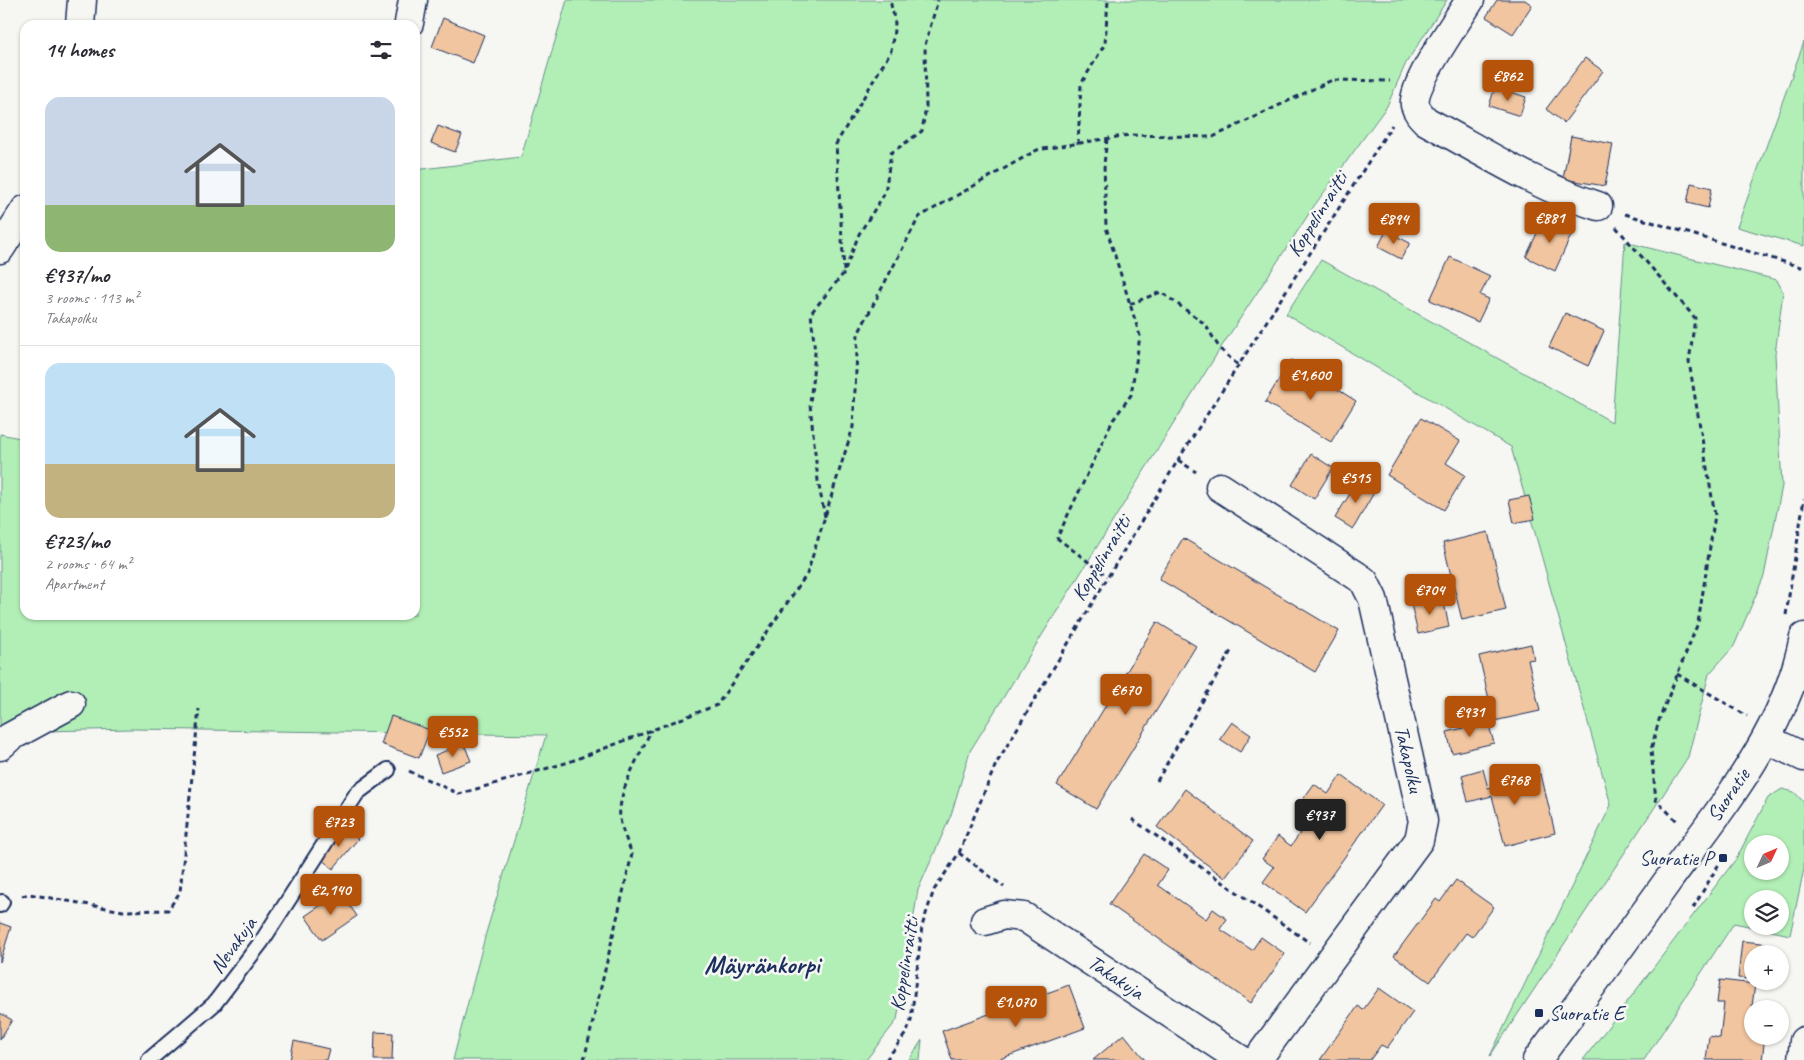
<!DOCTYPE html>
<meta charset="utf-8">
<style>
:root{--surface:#fff;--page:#f2f2f3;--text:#2b2b33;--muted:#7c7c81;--line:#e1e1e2;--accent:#b45309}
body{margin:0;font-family:Caveat,sans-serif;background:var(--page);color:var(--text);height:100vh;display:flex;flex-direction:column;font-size:19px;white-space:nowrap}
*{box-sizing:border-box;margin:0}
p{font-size:16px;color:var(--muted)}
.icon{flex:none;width:28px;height:28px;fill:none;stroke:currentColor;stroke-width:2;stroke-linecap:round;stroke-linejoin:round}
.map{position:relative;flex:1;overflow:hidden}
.side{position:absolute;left:20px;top:20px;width:400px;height:600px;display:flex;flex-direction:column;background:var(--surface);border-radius:15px;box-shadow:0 1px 4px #0004}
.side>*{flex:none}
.needle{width:32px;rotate:46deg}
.controls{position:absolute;left:1744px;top:835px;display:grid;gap:10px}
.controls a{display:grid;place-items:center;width:45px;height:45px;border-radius:50%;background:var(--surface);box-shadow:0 1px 4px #0004;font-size:25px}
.price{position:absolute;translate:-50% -42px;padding:0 11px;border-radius:5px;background:var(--accent);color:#fff;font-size:16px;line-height:32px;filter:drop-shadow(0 1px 2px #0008)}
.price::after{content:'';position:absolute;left:50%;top:30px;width:15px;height:11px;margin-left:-8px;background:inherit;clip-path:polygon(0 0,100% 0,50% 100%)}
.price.selected{background:#222;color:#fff}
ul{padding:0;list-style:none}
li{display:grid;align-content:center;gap:10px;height:265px;padding:0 25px}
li+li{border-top:1px solid var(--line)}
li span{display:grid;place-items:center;height:155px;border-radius:15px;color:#555}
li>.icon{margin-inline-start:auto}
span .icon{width:90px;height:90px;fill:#fffc;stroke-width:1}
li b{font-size:21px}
h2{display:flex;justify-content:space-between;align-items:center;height:60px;padding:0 25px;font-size:21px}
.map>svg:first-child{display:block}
.green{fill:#b2efb6;stroke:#668f8a;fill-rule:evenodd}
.building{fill:#f0c5a0;stroke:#1b2f5e}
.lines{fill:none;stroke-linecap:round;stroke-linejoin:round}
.service-casing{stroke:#1b2f5e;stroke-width:18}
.minor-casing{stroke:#1b2f5e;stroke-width:31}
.tertiary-casing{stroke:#1b2f5e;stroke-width:31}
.path{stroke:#1b2f5e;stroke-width:3;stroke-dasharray:5 4;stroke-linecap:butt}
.service{stroke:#f6f6f2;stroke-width:14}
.minor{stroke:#f6f6f2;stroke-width:28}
.tertiary{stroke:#f6f6f2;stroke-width:28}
.poi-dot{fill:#1b2f5e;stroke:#f6f6f2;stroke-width:2}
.labels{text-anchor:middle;stroke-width:5;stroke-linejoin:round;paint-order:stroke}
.street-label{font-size:21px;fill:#1b2f5e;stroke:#f6f6f2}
.poi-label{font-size:21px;fill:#1b2f5e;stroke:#f6f6f2;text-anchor:end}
.district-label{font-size:26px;font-weight:bold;fill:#1b2f5e;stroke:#f6f6f2}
</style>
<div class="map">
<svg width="1804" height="1060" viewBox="0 0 1804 1060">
<rect width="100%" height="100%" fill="#f6f6f2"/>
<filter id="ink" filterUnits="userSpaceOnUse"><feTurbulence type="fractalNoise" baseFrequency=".02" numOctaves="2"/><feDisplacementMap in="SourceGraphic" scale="10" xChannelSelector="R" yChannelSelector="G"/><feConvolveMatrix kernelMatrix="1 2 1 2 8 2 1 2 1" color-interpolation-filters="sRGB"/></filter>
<g filter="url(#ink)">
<g class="green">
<polygon points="567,0 1447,0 1406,63 1387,106 1314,206 1220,349 970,751 951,815 918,890 897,1020 866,1060 453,1060 486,933 546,735 132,729 0,732 0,434 25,439 25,615 415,615 415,170 521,157"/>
<polygon points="1804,42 1804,246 1737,227"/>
<polygon points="1625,242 1777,280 1783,292 1775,354 1782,486 1764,576 1734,646 1709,674 1688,757 1490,1056 1611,805 1511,447 1286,314 1321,260 1612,422"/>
<path d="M1782,789L1794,792L1804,802V869L1790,935L1734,923L1644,1060H1583L1736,859L1768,798ZM1752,844H1780V871H1752ZM1752,899H1780V926H1752Z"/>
<polygon points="922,1040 920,1060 909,1060"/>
</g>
<g class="building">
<polygon points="1497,0 1525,0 1532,5 1513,34 1486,17"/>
<polygon points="443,18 484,35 473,63 432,47"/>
<polygon points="1585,58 1603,71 1564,123 1546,109"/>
<polygon points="1495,87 1526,97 1520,116 1489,106"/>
<polygon points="438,126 462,135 455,152 431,143"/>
<polygon points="1571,136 1613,144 1605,186 1563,179"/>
<polygon points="1691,183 1712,188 1708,208 1687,203"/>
<polygon points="1544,218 1573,231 1555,271 1526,257"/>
<polygon points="1386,231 1410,243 1401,259 1378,247"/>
<polygon points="1450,257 1490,276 1480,295 1489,299 1478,322 1430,300"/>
<polygon points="1565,313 1604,331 1588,366 1549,347"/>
<polygon points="1291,360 1356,401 1331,442 1265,402"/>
<polygon points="1421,418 1460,441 1446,463 1465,475 1444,510 1387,475"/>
<polygon points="1311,454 1333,468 1314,499 1292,485"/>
<polygon points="1359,479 1376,489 1353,529 1335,518"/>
<polygon points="1529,496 1535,519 1514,523 1509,500"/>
<polygon points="1488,532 1506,610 1462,620 1443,543"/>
<polygon points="1183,538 1339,631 1315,672 1159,579"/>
<polygon points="1443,598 1449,627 1418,634 1411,604"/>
<polygon points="1157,622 1196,646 1096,809 1057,785"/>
<polygon points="1531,644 1534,659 1528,660 1540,711 1494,721 1479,656"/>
<polygon points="391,716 430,730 419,758 381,744"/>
<polygon points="1232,722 1251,735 1240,752 1220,739"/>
<polygon points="1488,722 1494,743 1452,753 1447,732"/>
<polygon points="464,744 471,761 441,772 435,755"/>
<polygon points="1483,769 1488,788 1541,774 1555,833 1505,846 1492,796 1468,802 1462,775"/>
<polygon points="1341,775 1382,805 1305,912 1263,882 1274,867 1262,859 1278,836 1291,846 1310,819 1296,809 1314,784 1328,794"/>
<polygon points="1185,789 1253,841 1225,878 1157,827"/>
<polygon points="344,827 358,839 333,869 320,858"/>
<polygon points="1144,854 1168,870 1158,885 1206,919 1213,909 1227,919 1220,929 1252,950 1261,937 1285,954 1251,1003 1109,904"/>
<polygon points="1456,880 1494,907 1472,937 1466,933 1430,982 1394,956 1436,899 1440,902"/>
<polygon points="340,892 357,916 322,940 305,916"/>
<polygon points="1759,893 1769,894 1768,899 1758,899"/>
<polygon points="0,923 11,927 0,962"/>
<polygon points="1742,941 1771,944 1770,954 1752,954 1752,979 1738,978"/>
<polygon points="1720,980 1755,984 1752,1006 1768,1007 1752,1009 1752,1036 1765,1036 1762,1060 1706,1060 1709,1036 1720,1038 1724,1003 1717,1003"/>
<polygon points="1069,985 1085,1028 997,1060 952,1060 942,1031"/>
<polygon points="1379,988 1413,1012 1387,1048 1381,1045 1370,1060 1320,1060 1358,1006 1363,1010"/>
<polygon points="0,1013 12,1020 0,1039"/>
<polygon points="375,1032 393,1033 392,1060 374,1060"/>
<polygon points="1124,1034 1145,1060 1093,1060"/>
<polygon points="294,1041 329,1049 326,1060 290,1060"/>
</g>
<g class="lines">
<g class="service-casing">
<g id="service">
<polyline points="0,905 2,902"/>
<polyline points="149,1060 214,1004 262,941 357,793 388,770"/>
</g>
</g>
<g class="minor-casing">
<g id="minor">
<path d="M1470,0C1458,20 1411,85 1415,105C1417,112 1421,116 1426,121C1482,151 1537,187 1598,206"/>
<polyline points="409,23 413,0"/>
<polyline points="80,25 82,0"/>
<polyline points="0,249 25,210"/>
<polyline points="1220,487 1357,576 1364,581 1373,599 1423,821 1419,840 1257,1060"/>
<polyline points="1766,739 1804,757"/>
<polyline points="0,746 10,737 71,704"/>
<polyline points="985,921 1004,915 1024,917 1241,1060"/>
<polyline points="1802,1060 1804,1041"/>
</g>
</g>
<g class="tertiary-casing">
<path id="tertiary" d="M1537,1060C1581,1001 1624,942 1667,882C1722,807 1786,731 1804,637"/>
</g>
<g class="path">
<polyline points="1107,139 1104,164 1106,227 1140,336 1131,395 1113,420 1057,538 1107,576"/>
<polyline points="1078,144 1081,84 1105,44 1108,0"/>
<polyline points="1625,214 1804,268"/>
<polyline points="1616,227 1695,318 1689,362 1715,515 1698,623 1659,720 1651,750 1656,800 1678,822"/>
<polyline points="844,271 836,144 891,51 895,23 890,0"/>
<polyline points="1130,304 1161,292 1205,324 1220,349 1239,366"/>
<polyline points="1178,460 1196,472"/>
<polyline points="825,517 818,481 810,404 815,353 811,313 844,273 859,234 885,193 891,153 922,131 926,107 925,45 938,0"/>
<polyline points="1786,615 1804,499"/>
<polyline points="1677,674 1747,716"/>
<polyline points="409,771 459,794 569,762 717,705 807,574 853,427 858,334 919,217 1037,150 1129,135 1213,137 1332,80 1390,81"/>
<polyline points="1157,781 1231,651"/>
<polyline points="1132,819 1310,943"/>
<polyline points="959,853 1004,887"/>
<polyline points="22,896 29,894 123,911 168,910 180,892 199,709"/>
<polyline points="1693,908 1723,857"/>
<path d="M584,1060L632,854C627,840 618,824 620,809C622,783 641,754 651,730"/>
<polyline points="886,1060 907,1032 911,1021 922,926 934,890 959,853 996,764 1178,460 1392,125"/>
</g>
<use href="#service" class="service"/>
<use href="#minor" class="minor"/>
<use href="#tertiary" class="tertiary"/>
</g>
</g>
<g class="poi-dot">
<rect x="1718" y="853" width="10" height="10" rx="2.5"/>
<rect x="1534" y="1008" width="10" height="10" rx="2.5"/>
</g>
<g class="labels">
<g class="street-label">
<text transform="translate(1317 214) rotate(-58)" y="7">Koppelinraitti</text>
<text transform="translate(1101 558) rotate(-59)" y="7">Koppelinraitti</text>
<text transform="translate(1409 759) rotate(77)" y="7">Takapolku</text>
<text transform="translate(1728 795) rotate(-56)" y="7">Suoratie</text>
<text transform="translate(233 945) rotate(-54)" y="7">Nevakuja</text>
<text transform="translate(904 964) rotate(-81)" y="7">Koppelinraitti</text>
<text transform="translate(1116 977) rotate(34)" y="7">Takakuja</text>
</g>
<g class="poi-label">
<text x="1713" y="865">Suoratie P</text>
<text x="1549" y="1020" text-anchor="start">Suoratie E</text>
</g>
<g class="district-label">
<text x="762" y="973">Mäyränkorpi</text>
</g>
</g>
</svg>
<div class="controls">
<a><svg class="needle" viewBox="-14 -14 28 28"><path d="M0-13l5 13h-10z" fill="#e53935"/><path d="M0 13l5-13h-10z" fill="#7c7c81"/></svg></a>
<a><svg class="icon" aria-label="layers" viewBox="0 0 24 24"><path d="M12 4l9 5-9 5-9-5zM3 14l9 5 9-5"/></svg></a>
<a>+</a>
<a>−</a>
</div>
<b class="price" style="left:1508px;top:102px">€862</b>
<b class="price" style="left:1550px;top:244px">€881</b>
<b class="price" style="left:1394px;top:245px">€894</b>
<b class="price" style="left:1311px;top:401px">€1,600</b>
<b class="price" style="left:1356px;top:504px">€515</b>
<b class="price" style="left:1430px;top:616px">€704</b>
<b class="price" style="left:1126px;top:716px">€670</b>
<b class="price" style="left:1470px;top:738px">€931</b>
<b class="price" style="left:453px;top:758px">€552</b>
<b class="price" style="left:1515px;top:806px">€768</b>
<b class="price selected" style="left:1320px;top:841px">€937</b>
<b class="price" style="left:339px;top:848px">€723</b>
<b class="price" style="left:331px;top:916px">€2,140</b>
<b class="price" style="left:1016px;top:1028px">€1,070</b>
<section class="side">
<h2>14 homes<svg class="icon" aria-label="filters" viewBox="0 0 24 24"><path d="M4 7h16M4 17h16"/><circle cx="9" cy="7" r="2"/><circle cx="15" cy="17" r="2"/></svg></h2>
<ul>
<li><span style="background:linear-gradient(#c9d6e8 70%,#8fb573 0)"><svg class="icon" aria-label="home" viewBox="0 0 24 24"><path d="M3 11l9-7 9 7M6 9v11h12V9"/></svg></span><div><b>€937/mo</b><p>3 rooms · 113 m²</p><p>Takapolku</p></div></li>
<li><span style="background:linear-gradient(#bfe0f5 65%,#c2b280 0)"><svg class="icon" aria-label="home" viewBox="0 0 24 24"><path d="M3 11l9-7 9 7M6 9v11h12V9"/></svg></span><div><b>€723/mo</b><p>2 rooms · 64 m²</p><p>Apartment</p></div></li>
</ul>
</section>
</div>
